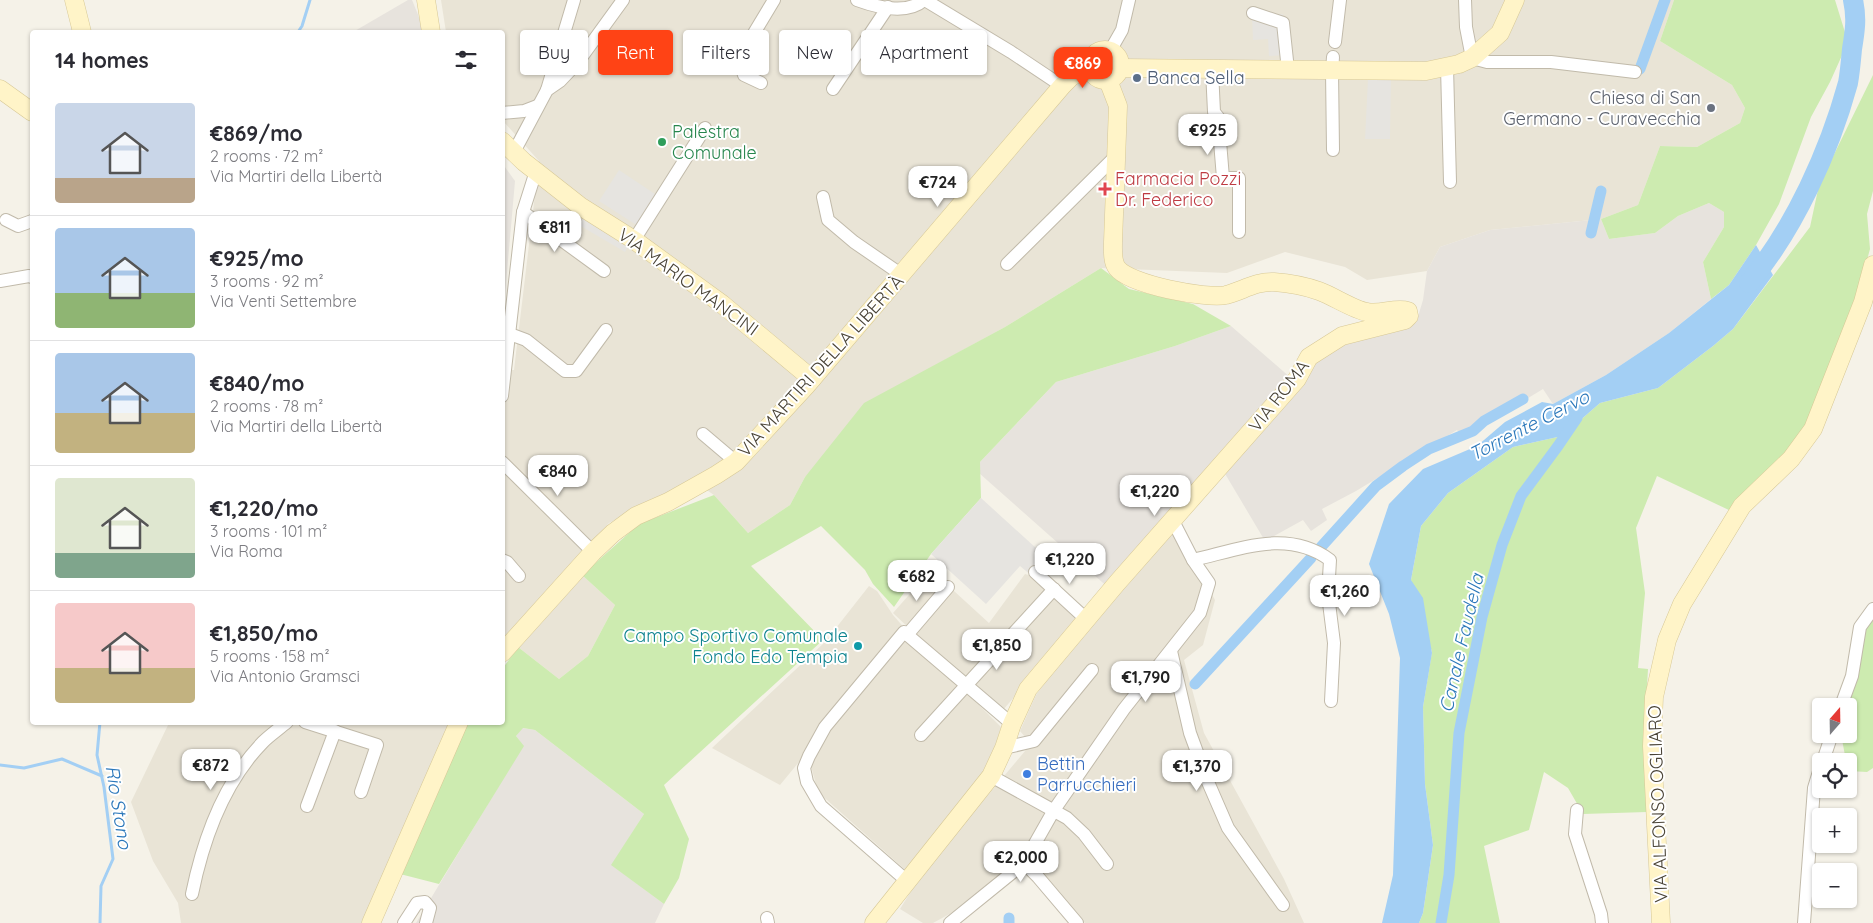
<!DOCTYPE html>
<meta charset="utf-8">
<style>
:root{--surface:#fff;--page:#f2f2f3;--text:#2b2b33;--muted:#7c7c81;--line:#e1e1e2;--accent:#ff4315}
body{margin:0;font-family:Quicksand,sans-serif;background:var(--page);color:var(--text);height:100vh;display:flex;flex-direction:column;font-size:19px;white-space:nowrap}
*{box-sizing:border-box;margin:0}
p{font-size:16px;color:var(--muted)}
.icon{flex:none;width:28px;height:28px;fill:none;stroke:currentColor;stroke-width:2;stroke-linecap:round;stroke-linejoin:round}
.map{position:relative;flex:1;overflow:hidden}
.side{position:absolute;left:30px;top:30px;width:475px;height:695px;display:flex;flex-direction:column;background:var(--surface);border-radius:5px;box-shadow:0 1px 4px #0004}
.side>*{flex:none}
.guide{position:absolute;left:520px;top:30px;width:475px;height:45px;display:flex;gap:10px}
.needle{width:32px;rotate:20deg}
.fabs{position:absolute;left:1812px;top:698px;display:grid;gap:10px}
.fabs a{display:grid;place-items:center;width:45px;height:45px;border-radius:5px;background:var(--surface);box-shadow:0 1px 4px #0004;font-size:25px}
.price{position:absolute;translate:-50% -42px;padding:0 11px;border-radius:10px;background:#fff;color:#222;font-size:16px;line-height:32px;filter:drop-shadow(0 1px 2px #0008)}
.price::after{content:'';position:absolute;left:50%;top:30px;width:15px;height:11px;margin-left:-8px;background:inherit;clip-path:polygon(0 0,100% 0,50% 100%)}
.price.active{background:var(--accent);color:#fff}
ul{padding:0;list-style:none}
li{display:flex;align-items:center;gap:15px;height:125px;padding:0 25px}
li+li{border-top:1px solid var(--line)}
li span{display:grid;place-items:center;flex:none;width:140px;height:100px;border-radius:5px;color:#555}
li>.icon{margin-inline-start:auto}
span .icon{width:60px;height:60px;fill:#fffc;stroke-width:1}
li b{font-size:21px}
h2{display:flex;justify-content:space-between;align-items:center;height:60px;padding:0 25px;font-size:21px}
.chip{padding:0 18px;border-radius:5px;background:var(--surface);box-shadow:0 1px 4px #0004;font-size:18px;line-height:45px}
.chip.active{background:var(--accent);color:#fff}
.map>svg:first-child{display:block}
.residential{fill:#e9e4d6}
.industrial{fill:#e7e3dd}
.green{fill:#cdebb0}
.parking{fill:#e6e4e0}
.water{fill:#a3cff4}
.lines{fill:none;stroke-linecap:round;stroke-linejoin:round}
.stream{stroke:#a3cff4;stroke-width:3}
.canal{stroke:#a3cff4;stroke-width:11}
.river{stroke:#a3cff4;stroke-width:20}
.street-casing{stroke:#c1baaa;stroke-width:14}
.secondary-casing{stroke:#d7c896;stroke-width:19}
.street{stroke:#fff;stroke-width:12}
.secondary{stroke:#fff4c8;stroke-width:18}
.service-dot{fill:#5c6f8a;stroke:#fff;stroke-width:2}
.worship-dot{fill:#6b7280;stroke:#fff;stroke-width:2}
.leisure-dot{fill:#2e9e5b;stroke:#fff;stroke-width:2}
.health-dot{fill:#e0444e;stroke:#fff;stroke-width:2}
.culture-dot{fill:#0f9aa8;stroke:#fff;stroke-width:2}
.shop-dot{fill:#3f7fe0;stroke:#fff;stroke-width:2}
.labels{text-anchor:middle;stroke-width:4;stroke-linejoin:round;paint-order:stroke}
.service-label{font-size:18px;fill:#4e5e75;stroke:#fff;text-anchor:start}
.worship-label{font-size:18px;fill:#5b616d;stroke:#fff;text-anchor:end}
.leisure-label{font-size:18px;fill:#27864d;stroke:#fff;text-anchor:start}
.health-label{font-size:18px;fill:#be3a42;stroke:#fff;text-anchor:start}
.street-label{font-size:18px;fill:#494336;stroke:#fff}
.culture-label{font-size:18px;fill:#0d838f;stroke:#fff;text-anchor:end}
.shop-label{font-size:18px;fill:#366cbe;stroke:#fff;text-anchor:start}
.water-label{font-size:19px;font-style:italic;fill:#2a77ba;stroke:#fff}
</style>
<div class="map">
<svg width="1873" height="923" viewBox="0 0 1873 923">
<rect width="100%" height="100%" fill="#f5f2e8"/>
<g class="residential">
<polygon points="441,0 1674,0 1660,41 1732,85 1745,108 1740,123 1697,147 1660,146 1638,205 1601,219 1490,230 1440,247 1427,271 1367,280 1345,267 1285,252 1227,273 1101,268 1005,327 941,362 805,477 790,505 748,533 714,495 692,480 609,523 570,568 582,575 615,605 588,656 559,679 518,647 508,633 502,638 503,370 514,370 539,161 503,121 502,32 446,32"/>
<polygon points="1173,521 1215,600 1203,645 1184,660 1204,733 1284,879 1304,923 1085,923 1024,854 966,905 933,923 923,923 900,909 923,872 1031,744 1020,731 1036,695 1055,669"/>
<polygon points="931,570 989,623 1025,574 1054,582 1087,612 1003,710 948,665 893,613"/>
<polygon points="869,586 877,591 893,615 907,631 780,785 712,748 825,642"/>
<polygon points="907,639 960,686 1001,727 985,778 911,875 818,792 810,762 825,737"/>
<polygon points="169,723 450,723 364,923 181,923 178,903 153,861 131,802"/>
</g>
<g class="industrial">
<polygon points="408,0 412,0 425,32 353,32"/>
<polygon points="502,163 515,181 505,295 502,295"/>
<polygon points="1709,203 1724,212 1724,227 1703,262 1711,299 1669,333 1606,375 1553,404 1543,389 1463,437 1457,430 1356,491 1322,509 1327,520 1311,531 1303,520 1265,541 1224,472 1111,590 979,473 980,462 1056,382 1175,346 1231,326 1291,378 1325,350 1416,323 1423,300 1427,271 1440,247 1490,230 1601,219 1609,239 1655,233 1678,216"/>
<polygon points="522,728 535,730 644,814 612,865 664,904 655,923 416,923 523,746 516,736"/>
</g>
<g class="green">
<polygon points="1674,0 1835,0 1848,42 1830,82 1811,117 1779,204 1756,245 1729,285 1711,299 1703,262 1724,227 1724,212 1709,203 1678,216 1655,233 1609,239 1601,219 1638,205 1660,146 1697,147 1740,123 1745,108 1732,85 1660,41"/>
<polygon points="1873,75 1873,191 1867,214 1870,249 1856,300 1807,424 1786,453 1731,511 1657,476 1636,528 1645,593 1638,668 1648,669 1646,704 1647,812 1583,814 1568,788 1544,772 1529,830 1484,846 1500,923 1419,923 1423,913 1433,845 1425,784 1423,707 1432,652 1411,580 1421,526 1448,493 1513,447 1562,436 1600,403 1658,388 1713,346 1733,329 1810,227 1819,185"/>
<polygon points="1101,268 1129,289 1193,304 1231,326 1175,346 1056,382 980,462 981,498 931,554 894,607 873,584 865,570 821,526 751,566 823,640 664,785 689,839 679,878 664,904 611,865 644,814 535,730 523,728 516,736 524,746 439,884 400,874 465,723 502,722 503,668 518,647 559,679 588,656 615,605 582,575 639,524 714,495 748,533 790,505 805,477 864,403 1005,327"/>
<polygon points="1873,618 1873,768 1867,772 1849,771 1849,761 1846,761 1841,734 1849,734 1849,706 1847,706 1864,631"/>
</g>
<g class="parking">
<polygon points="1283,14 1285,55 1269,56 1268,39 1253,40 1252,16"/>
<polygon points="1368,78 1391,79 1390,139 1365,139"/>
<polygon points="619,170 658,196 638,226 599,201"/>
<polygon points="584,215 631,243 625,252 579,225"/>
<polygon points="981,498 1048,559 1032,576 1020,566 986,604 931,554"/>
</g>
<polygon class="water" points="1756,245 1773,275 1733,329 1713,346 1658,388 1600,403 1562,436 1513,447 1448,493 1421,526 1411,580 1423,598 1432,653 1423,707 1425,784 1433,845 1423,913 1419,923 1382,923 1393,875 1400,658 1389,614 1369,564 1389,504 1423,469 1477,446 1505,422 1542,402 1553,404 1606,375 1669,333 1729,285"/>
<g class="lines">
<g class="stream">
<polyline points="298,32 302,26 310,0"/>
<polyline points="100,722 97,755 104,787 113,859 101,886 100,923"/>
<polyline points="0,765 24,768 62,759 102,776"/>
</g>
<g class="canal">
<polyline points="1640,69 1665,0"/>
<polyline points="1591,233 1601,191"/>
<polyline points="1321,547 1376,486 1403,466 1429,449 1473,431 1484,421 1523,399"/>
<polyline points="1195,684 1311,558"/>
<polyline points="1009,923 1009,918"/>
<polyline points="1441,923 1449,875 1459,733 1482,617 1502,545 1521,496 1558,446 1577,418"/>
</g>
<path class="river" d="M1749,283C1795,227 1829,152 1848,83C1850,72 1851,60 1852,49C1855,31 1857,18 1853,0"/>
<g class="street-casing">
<g id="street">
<path d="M857,0C876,7 907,15 924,0"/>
<polyline points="925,0 1011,52 1062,86"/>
<polyline points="1465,0 1466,27 1472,58 1487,62 1551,62 1635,72"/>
<polyline points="1253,13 1283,23 1288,70"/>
<polyline points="1335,42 1340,0"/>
<polyline points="1110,51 1122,30 1129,0"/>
<polyline points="1333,57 1332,71 1333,150"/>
<polyline points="1447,67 1450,182"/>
<polyline points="1212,70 1214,112 1218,117 1223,178 1239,178 1239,232"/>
<polyline points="761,83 744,75 739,58 774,0"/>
<polyline points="833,89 888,7"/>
<polyline points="547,90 574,0"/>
<polyline points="502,113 524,111 537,106"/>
<polyline points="514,152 547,90 560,81 578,62 623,0"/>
<polyline points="823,197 828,220 854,242 902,275"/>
<polyline points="523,212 604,271"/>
<polyline points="6,220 18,226 32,221"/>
<polyline points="634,240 705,128"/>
<polyline points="1007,264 1116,156"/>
<polyline points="0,281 29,276 32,277"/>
<polyline points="510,334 526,340 565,371 576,371 606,330"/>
<polyline points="502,396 523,212 536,171"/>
<polyline points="703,434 736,462"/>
<polyline points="502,462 593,552"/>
<polyline points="502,560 507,562 519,576"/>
<path d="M1193,560C1238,550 1287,528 1330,560L1328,595L1334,643L1331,701"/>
<polyline points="1035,572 1086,619"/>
<polyline points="907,635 948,587"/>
<polyline points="1171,651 1190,733 1208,782 1228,828 1283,905"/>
<polyline points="1841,706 1852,676 1860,627 1873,609"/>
<polyline points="305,722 377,745 361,792"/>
<polyline points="921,735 1054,589"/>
<polyline points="1004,748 1034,741 1092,670"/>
<polyline points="1823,761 1832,734"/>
<polyline points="991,776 1067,818 1084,834 1107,864"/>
<polyline points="307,806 335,731"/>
<polyline points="1577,810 1575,834 1601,914 1602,923"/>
<polyline points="1024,863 1038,877 1077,923"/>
<polyline points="907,881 821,806 807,782 804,768 809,756 825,727 904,632 1012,724"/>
<path d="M192,894C203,840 224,782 263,742C270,735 279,729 287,722"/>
<polyline points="767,918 768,923"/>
<polyline points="404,923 417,903 425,902 430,908 426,923"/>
<polyline points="950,923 1024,863 1054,810 1124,709 1200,613 1209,583 1193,560 1173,521"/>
<polyline points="1804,923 1814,788 1821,765"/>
</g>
</g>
<g class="secondary-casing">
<g id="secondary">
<polyline points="74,0 82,32"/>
<polyline points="426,0 431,32"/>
<circle cx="1105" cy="65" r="15"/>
<polyline points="1120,68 1426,71 1459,64 1472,58 1500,33 1515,0"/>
<polyline points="0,89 32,112"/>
<polyline points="502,141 524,162 580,206 634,240 722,304 812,379"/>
<polyline points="502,653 593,552 613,533 636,516 668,502 716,475 736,462 806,386 1062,86 1071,77 1089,66"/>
<polyline points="371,923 459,722"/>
<path d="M874,923L991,776L1004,748L1012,724L1028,689L1117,583L1297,379L1309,357L1342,336L1405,320L1409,316L1408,311C1395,307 1381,315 1367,312C1354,310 1333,296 1319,291C1305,286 1288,283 1274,282C1256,281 1242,291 1226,295C1206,299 1130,285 1117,268C1112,261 1113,250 1113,242L1118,106L1108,80"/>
<polyline points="1661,923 1652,746 1654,697 1667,640 1682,604 1742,506 1791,459 1813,429 1863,302 1873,265"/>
</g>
</g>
<use href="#street" class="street"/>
<use href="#secondary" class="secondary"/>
</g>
<circle class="service-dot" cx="1137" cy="78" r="5"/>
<circle class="worship-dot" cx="1711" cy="108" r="5"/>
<circle class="leisure-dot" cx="662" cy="142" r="5"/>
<path class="health-dot" d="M1102.5 181.5h5v5h5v5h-5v5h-5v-5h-5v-5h5z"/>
<circle class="culture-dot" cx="858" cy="646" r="5"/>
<circle class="shop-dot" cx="1027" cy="774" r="5"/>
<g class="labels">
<g class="service-label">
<text x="1147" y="84">Banca Sella</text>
</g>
<g class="worship-label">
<text x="1701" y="104">Chiesa di San<tspan x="1701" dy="21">Germano - Curavecchia</tspan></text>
</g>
<g class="leisure-label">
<text x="672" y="138">Palestra<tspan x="672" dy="21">Comunale</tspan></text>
</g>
<g class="health-label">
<text x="1115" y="185">Farmacia Pozzi<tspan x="1115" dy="21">Dr. Federico</tspan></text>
</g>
<g class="street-label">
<text transform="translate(688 282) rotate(36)" y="6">VIA MARIO MANCINI</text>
<text transform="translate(821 366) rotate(-48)" y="6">VIA MARTIRI DELLA LIBERTÀ</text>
<text transform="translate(1279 396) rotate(-52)" y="6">VIA ROMA</text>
<text transform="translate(1658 804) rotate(-92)" y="6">VIA ALFONSO OGLIARO</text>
</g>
<g class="culture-label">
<text x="848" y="642">Campo Sportivo Comunale<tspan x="848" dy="21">Fondo Edo Tempia</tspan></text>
</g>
<g class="shop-label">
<text x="1037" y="770">Bettin<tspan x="1037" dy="21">Parrucchieri</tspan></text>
</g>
<g class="water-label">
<text transform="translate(1529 425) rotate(-27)" y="7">Torrente Cervo</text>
<text transform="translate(1461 643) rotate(-77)" y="7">Canale Faudella</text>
<text transform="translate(119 807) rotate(81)" y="7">Rio Stono</text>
</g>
</g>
</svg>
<div class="fabs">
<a><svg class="needle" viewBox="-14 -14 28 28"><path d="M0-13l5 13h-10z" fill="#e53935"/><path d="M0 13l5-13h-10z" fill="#7c7c81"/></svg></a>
<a><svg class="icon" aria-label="locate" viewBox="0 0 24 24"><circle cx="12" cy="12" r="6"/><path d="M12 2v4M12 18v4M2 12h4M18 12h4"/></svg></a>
<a>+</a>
<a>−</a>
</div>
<b class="price active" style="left:1083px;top:89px">€869</b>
<b class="price" style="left:1208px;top:156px">€925</b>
<b class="price" style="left:938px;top:208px">€724</b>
<b class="price" style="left:555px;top:253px">€811</b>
<b class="price" style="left:558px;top:497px">€840</b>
<b class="price" style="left:1155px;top:517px">€1,220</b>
<b class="price" style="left:1070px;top:585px">€1,220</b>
<b class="price" style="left:917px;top:602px">€682</b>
<b class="price" style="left:1345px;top:617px">€1,260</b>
<b class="price" style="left:997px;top:671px">€1,850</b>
<b class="price" style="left:1146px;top:703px">€1,790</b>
<b class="price" style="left:211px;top:791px">€872</b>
<b class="price" style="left:1197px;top:792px">€1,370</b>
<b class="price" style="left:1021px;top:883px">€2,000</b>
<div class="guide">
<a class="chip">Buy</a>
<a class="chip active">Rent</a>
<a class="chip">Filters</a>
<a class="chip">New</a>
<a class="chip">Apartment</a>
</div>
<section class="side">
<h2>14 homes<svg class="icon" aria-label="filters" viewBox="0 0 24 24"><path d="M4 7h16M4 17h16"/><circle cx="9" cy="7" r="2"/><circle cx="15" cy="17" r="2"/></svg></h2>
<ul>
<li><span style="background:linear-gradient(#c9d6e8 75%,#b9a48a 0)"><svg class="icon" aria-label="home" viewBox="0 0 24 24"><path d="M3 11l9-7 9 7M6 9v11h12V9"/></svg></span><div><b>€869/mo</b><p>2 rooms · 72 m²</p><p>Via Martiri della Libertà</p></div></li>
<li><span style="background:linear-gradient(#a9c7e8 65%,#8fb573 0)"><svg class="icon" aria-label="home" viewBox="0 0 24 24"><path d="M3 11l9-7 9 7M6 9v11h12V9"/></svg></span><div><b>€925/mo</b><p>3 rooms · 92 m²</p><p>Via Venti Settembre</p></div></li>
<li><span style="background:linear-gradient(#a9c7e8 60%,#c2b280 0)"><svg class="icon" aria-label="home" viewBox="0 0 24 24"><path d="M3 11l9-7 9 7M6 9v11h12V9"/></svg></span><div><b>€840/mo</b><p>2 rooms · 78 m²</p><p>Via Martiri della Libertà</p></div></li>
<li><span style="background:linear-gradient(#dfe7d0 75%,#7fa58c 0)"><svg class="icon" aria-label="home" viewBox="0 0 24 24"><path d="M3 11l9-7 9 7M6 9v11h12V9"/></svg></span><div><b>€1,220/mo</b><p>3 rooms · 101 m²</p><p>Via Roma</p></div></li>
<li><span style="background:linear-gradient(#f6c9c9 65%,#c2b280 0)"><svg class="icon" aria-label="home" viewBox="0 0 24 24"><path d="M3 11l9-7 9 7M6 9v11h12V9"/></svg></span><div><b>€1,850/mo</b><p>5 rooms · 158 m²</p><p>Via Antonio Gramsci</p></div></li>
</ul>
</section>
</div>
